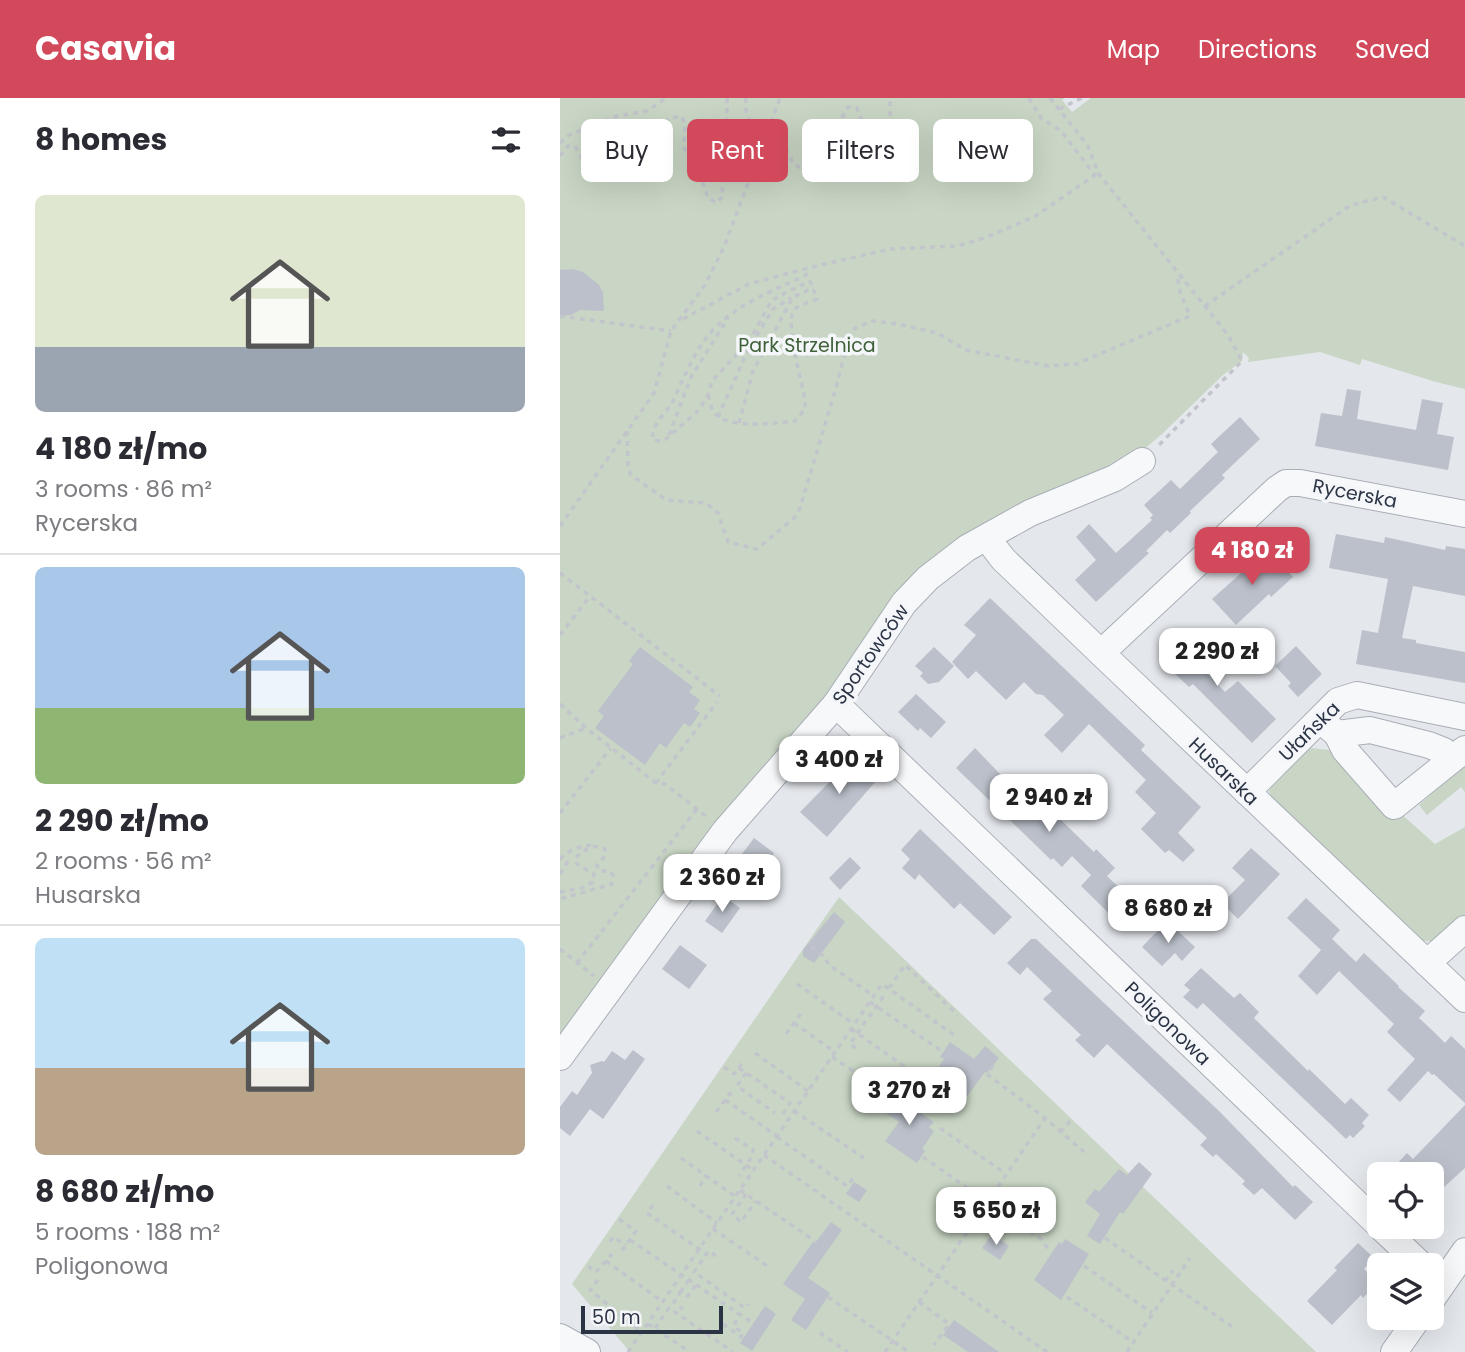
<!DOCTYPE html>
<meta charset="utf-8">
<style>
:root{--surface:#fff;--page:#f7f7f7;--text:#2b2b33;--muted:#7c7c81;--line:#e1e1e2;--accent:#d1495b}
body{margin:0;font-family:Poppins,sans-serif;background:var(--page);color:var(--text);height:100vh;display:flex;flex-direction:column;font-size:26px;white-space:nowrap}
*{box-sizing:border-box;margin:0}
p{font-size:23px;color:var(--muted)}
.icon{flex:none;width:38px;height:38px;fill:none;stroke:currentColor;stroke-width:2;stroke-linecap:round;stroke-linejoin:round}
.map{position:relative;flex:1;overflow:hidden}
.sheet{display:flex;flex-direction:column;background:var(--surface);width:560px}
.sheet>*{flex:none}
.top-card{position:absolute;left:21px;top:21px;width:665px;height:63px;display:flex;gap:14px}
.tools{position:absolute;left:807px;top:1064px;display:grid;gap:14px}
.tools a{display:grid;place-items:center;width:77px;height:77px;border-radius:10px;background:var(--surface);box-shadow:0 7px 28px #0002;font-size:35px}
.scale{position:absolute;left:21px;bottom:18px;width:142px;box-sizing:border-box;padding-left:7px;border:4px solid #2b3445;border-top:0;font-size:19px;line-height:24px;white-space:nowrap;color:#2b3445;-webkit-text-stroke:5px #f4f6f9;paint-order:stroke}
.price{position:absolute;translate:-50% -60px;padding:0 16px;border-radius:14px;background:#fff;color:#222;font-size:23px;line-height:46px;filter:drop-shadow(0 2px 4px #0008)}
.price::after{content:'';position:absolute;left:50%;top:42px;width:21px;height:16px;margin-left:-10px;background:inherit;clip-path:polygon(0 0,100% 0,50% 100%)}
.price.current{background:var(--accent);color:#fff}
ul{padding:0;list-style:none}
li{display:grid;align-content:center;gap:14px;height:371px;padding:0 35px}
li+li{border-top:2px solid var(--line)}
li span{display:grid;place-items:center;height:217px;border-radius:10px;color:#555}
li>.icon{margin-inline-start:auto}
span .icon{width:126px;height:126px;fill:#fffc;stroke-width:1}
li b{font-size:30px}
h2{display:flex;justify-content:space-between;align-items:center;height:84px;padding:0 35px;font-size:30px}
.tag{padding:0 24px;border-radius:10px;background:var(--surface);box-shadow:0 7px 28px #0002;font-size:24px;line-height:63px}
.tag.current{background:var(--accent);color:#fff}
header{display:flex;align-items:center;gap:42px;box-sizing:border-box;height:98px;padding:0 35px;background:var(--accent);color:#fff}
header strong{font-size:33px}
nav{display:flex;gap:38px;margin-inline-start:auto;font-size:24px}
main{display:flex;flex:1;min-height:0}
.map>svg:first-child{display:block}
.green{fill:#c9d6c5}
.building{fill:#bbc0ca}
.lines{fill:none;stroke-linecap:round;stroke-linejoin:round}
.minor-casing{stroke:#a9aeb7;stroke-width:28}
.path{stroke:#c2c5cb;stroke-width:3.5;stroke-dasharray:5 5;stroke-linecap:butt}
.minor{stroke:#f7f8fa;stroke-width:26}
.labels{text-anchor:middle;stroke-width:7;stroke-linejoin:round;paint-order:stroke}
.park-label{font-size:19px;fill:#3f6138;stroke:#f4f6f9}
.street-label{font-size:19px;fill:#2b3445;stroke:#f4f6f9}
</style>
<header>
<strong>Casavia</strong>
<nav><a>Map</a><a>Directions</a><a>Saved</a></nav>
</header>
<main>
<section class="sheet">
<h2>8 homes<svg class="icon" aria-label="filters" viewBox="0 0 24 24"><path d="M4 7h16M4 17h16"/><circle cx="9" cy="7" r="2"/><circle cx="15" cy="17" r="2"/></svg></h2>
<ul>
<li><span style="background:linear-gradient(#dfe7d0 70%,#9aa5b1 0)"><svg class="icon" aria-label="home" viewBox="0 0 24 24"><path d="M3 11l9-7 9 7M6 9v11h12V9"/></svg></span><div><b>4 180 zł/mo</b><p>3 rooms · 86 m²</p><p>Rycerska</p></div></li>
<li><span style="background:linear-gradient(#a9c7e8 65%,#8fb573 0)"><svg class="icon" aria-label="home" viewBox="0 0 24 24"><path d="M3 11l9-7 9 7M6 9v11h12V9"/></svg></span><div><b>2 290 zł/mo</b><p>2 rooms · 56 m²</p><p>Husarska</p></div></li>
<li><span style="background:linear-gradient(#bfe0f5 60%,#b9a48a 0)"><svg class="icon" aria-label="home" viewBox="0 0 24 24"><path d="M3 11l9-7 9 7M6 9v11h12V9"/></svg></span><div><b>8 680 zł/mo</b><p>5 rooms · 188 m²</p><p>Poligonowa</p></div></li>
</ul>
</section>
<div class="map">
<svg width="905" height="1254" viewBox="0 0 905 1254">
<rect width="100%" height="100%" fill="#e4e7ec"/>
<g class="green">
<polygon points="0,0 505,0 502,2 512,14 531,0 905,0 905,291 876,284 802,261 800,267 760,254 688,264 689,260 683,254 682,263 663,277 602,336 570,363 454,412 280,583 0,946"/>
<polygon points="751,650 769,652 875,746 905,729 905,819 878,843 860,843 712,704 709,693 711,688 741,655"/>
<polygon points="905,667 905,694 901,689 867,717 859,707"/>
<polygon points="279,799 756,1254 70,1254 12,1186"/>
</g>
<g class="building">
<polygon points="13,171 23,174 39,187 43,195 44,213 20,212 11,217 0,218 0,172"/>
<polygon points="787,291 801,293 797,321 856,332 862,301 883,305 877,336 894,339 888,372 755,348 761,315 782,318"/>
<polygon points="680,319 700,341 662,377 665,380 630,413 631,415 610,435 607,432 586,453 589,455 536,504 515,482 536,462 516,439 529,426 556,455 592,422 590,420 593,417 584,407 611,382 620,391 658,354 651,346"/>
<polygon points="776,436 824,445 825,439 885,452 886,448 905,451 905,498 853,488 842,540 856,542 856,545 905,554 905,585 796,566 802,532 818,535 828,481 769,470"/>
<polygon points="707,452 733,479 711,499 709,496 676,527 652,501"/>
<polygon points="430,500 585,647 581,652 641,709 618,735 635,752 623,764 609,752 605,755 581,731 596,715 575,694 586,682 529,626 502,655 484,637 504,617 483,597 476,596 464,584 446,602 416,573 408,581 392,564 416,537 404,527"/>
<polygon points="612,532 615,536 618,533 635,550 632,553 649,570 646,574 665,594 678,583 716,621 692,645 633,586 629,589 612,573 615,570 599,553 604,547 600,543"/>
<polygon points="736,548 762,576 738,599 728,588 731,585 715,568"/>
<polygon points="80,549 133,589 129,594 140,602 134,611 140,615 130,629 124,625 106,650 100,645 85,667 35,630 44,618 38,613 73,566 69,563"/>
<polygon points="374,549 394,568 379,584 368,586 360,578 363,575 355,568"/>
<polygon points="356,596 386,624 371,640 360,630 358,633 338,614"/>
<polygon points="415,650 465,702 472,694 534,754 536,751 555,770 547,778 579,809 562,828 521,788 531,777 512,758 502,769 493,760 491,762 396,670"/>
<polygon points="301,652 305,656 301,668 316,683 267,739 240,714"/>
<polygon points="360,731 452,819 434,837 400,805 394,811 359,776 355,782 342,770 350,761 341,752"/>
<polygon points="194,740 214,755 212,758 217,761 204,778 179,760"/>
<polygon points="691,750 720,776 678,821 662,805 685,782 672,770"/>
<polygon points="290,759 301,770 280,792 269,780"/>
<polygon points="163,798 180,810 162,835 145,823"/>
<polygon points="746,800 780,832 772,841 796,864 804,855 839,888 838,889 865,913 859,920 872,932 885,945 891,938 905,951 905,1005 874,976 872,977 868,973 840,1004 827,992 855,961 827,934 834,926 779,873 757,897 738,878 761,852 727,820"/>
<polygon points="274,814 285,824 254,865 243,858 243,852"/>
<polygon points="607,823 635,849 622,863 615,855 602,868 582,849"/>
<polygon points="471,841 476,841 660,1014 733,1089 735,1087 753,1104 735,1122 702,1090 694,1097 682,1086 685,1083 656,1056 653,1059 640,1047 647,1040 547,946 534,960 515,942 521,937 483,901 492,893 467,869 460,877 447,865"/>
<polygon points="120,847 147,867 129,891 102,871"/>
<polygon points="641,870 674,900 680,895 699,914 694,920 748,973 749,971 785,1006 791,1000 809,1017 802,1025 805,1028 793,1040 790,1037 786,1041 643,905 637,911 623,899 630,892 624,887"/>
<polygon points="390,944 414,961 425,948 439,960 427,975 425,974 408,997 396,1002 369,983 384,961 380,959"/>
<polygon points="73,952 85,961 43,1021 30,1011 10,1038 0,1030 0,1009 12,993 17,997 32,975 30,967 42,963 44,964 52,953 65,962"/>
<polygon points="334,996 343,1002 345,998 365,1011 362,1016 374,1024 369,1029 374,1033 362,1051 365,1053 357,1065 325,1043 339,1024 323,1013"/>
<polygon points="905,1007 905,1070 872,1100 872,1076 839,1076 843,1072 837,1066 847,1055 853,1061"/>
<polygon points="579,1064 592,1076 563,1116 560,1114 540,1146 527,1138 540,1116 525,1104 535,1091 539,1094 559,1071 567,1077"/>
<polygon points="294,1084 307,1092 299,1104 286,1096"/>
<polygon points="271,1124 282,1132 248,1180 270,1195 246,1232 231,1222 245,1201 223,1186 253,1144 255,1145"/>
<polygon points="432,1136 449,1148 440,1162 422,1150"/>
<polygon points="505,1141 529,1156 501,1202 474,1182 499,1144 502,1146"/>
<polygon points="798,1145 814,1160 804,1171 818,1184 803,1200 801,1197 772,1227 747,1203 777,1172 774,1170"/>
<polygon points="205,1208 216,1216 192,1253 180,1245"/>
<polygon points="394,1222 439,1254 408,1254 383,1237"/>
</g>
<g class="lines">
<g class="minor-casing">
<g id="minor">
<polyline points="427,440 443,461 541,555 905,901"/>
<polyline points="541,555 717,391 726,385 740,385 905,416"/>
<polyline points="276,606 819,1127"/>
<polyline points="764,625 777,636 810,632 869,647 884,653 891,662"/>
<polyline points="777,636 785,652 834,708 905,651"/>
<polyline points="687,694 778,603 797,597 905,619"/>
<polyline points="867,865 905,831"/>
<polyline points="0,959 165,733 276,606 344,505 368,480 407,450 470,415 555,380 582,363"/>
<polyline points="821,1129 861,1167"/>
<polyline points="872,1201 905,1153"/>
<polyline points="0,1239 27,1254"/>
<polyline points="834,1254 858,1220"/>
</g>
</g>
<g class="path">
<path d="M186,0L185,9L192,29L226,51L233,65L246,74C275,65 273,31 288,9L297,10L302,23L323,58H334L339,52L329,11L331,0"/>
<polyline points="469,0 481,20 501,33 535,77"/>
<polyline points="490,0 528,48 538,75 668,237 682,263 596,350"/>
<polyline points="499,11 522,0"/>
<polyline points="0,45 9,37 34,27 57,18 87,13 106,0"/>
<path d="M0,58L8,48H15C22,63 32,77 49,80L53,76V55L59,48L68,47L86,66L95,72L100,69L108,21L121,18L125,25L124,50L141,79L148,100L157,105L163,98C161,80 159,63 162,46C165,30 168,17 167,0"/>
<path d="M248,176C216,192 180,204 155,230C135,250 124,280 112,305C105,317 90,327 93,342L100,343L106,341L139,312L148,297L152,283L190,242L210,205L217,199L250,183"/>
<polyline points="645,208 791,107 823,99 905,148"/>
<polyline points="0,218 111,233"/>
<polyline points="123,221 189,186 252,169 331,151 398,148 427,139 474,119 538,75"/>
<path d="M148,297C150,302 151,309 153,313C164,332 216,325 235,323L245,311V302C242,283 226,230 233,214C236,207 250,204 257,201L250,183"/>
<polyline points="158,319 189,250 213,211 231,200"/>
<polyline points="179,325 193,273 233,199 253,190"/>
<polyline points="67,333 68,370 71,377 106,402 146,405 158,415 168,444 197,451 234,420 240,410 275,293 289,240 295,230 313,223 338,226 377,235 406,252 488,268 516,266 630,218 620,194 617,176"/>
<polyline points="109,337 131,279 168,220"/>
<polyline points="0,428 94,295 111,233 145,187 164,149 220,0"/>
<polyline points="0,475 160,598"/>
<polyline points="0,537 30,498"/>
<polyline points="0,606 26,630 96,685 105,686 147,719"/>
<polyline points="0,640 26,630"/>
<polyline points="96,685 157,604"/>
<polyline points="0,715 51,650"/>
<path d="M0,761C8,752 20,748 32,747"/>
<polyline points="0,776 7,765 6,762 1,761"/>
<path d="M0,794L22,790L33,784L34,776L17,766L15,761C22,752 34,745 45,751V758L37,767L38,772L51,774L53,778L52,786L0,801"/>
<polyline points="251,849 264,858 269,867 314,898"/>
<polyline points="0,851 34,878"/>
<polyline points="17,865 137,711"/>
<polyline points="237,886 294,926"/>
<polyline points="329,890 345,867 398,917"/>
<polyline points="310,904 380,952"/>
<polyline points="309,919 326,895"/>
<polyline points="234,925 275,954"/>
<polyline points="291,931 361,980 353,991"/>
<polyline points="226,936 243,913"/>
<polyline points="296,950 290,946 307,921"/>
<polyline points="195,955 248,993"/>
<polyline points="272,959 325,994"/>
<polyline points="433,968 427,976 485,1020 524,1054"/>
<polyline points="164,969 174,976 183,964"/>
<polyline points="179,970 230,1005 221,1019"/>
<polyline points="186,975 177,988 215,1015"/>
<polyline points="165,1002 217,1038"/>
<polyline points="234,1013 304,1060"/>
<polyline points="156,1014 172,993"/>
<polyline points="380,1030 446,1076"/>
<polyline points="137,1033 193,1072"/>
<polyline points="500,1034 510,1023"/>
<polyline points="217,1039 287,1088 293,1080"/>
<polyline points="175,1040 193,1052 193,1057 179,1078"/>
<polyline points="204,1057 487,1254"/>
<polyline points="363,1059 481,1141 490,1154"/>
<polyline points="121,1060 176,1099"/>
<polyline points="107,1088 157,1125"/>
<polyline points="140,1088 146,1077"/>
<polyline points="180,1092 255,1143"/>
<polyline points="186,1096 172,1116 181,1124 196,1103"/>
<polyline points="93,1107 87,1115 146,1156"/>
<polyline points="59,1121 76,1133 61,1154"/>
<polyline points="153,1131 209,1169"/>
<polyline points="545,1140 674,1230"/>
<polyline points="70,1142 194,1226"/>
<polyline points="50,1144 53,1139 66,1147"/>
<polyline points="156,1158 149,1153 134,1174 185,1210 188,1206"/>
<polyline points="46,1163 103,1204"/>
<polyline points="28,1168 36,1174 52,1156"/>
<polyline points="524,1168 592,1215"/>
<polyline points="38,1182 30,1192 82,1234"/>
<polyline points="129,1182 121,1193 128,1198 136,1187"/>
<polyline points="605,1183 613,1172"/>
<polyline points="121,1193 114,1204 123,1211"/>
<polyline points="268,1199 349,1254"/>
<polyline points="507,1199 573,1244"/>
<polyline points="359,1204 389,1226 374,1247"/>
<polyline points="88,1226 130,1254"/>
<polyline points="163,1226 181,1239 183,1235 174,1229 178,1215"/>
<polyline points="95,1230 109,1210 173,1254"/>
<polyline points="260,1235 288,1254"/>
<polyline points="68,1254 322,886 394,937"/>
<polyline points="325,1254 485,1020"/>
<polyline points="567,1254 630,1160"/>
</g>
<use href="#minor" class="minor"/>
</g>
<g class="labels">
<g class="park-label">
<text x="247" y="254">Park Strzelnica</text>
</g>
<g class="street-label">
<text transform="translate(795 395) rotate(11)" y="7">Rycerska</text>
<text transform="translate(310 556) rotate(-55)" y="7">Sportowców</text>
<text transform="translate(749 633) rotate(-44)" y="7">Ułańska</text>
<text transform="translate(664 673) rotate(44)" y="7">Husarska</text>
<text transform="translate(608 925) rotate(44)" y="7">Poligonowa</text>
</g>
</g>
</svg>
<div class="tools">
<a><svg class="icon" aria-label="locate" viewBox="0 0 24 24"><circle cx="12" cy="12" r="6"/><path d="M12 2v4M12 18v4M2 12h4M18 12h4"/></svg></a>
<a><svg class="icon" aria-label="layers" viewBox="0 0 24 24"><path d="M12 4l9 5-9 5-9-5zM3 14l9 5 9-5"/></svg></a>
</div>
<div class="scale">50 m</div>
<b class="price current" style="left:692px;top:489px">4 180 zł</b>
<b class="price" style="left:657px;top:590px">2 290 zł</b>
<b class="price" style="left:279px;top:698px">3 400 zł</b>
<b class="price" style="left:489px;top:736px">2 940 zł</b>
<b class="price" style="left:162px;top:816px">2 360 zł</b>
<b class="price" style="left:608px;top:847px">8 680 zł</b>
<b class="price" style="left:349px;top:1029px">3 270 zł</b>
<b class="price" style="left:436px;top:1149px">5 650 zł</b>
<div class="top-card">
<a class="tag">Buy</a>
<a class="tag current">Rent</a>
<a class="tag">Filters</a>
<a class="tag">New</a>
</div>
</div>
</main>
